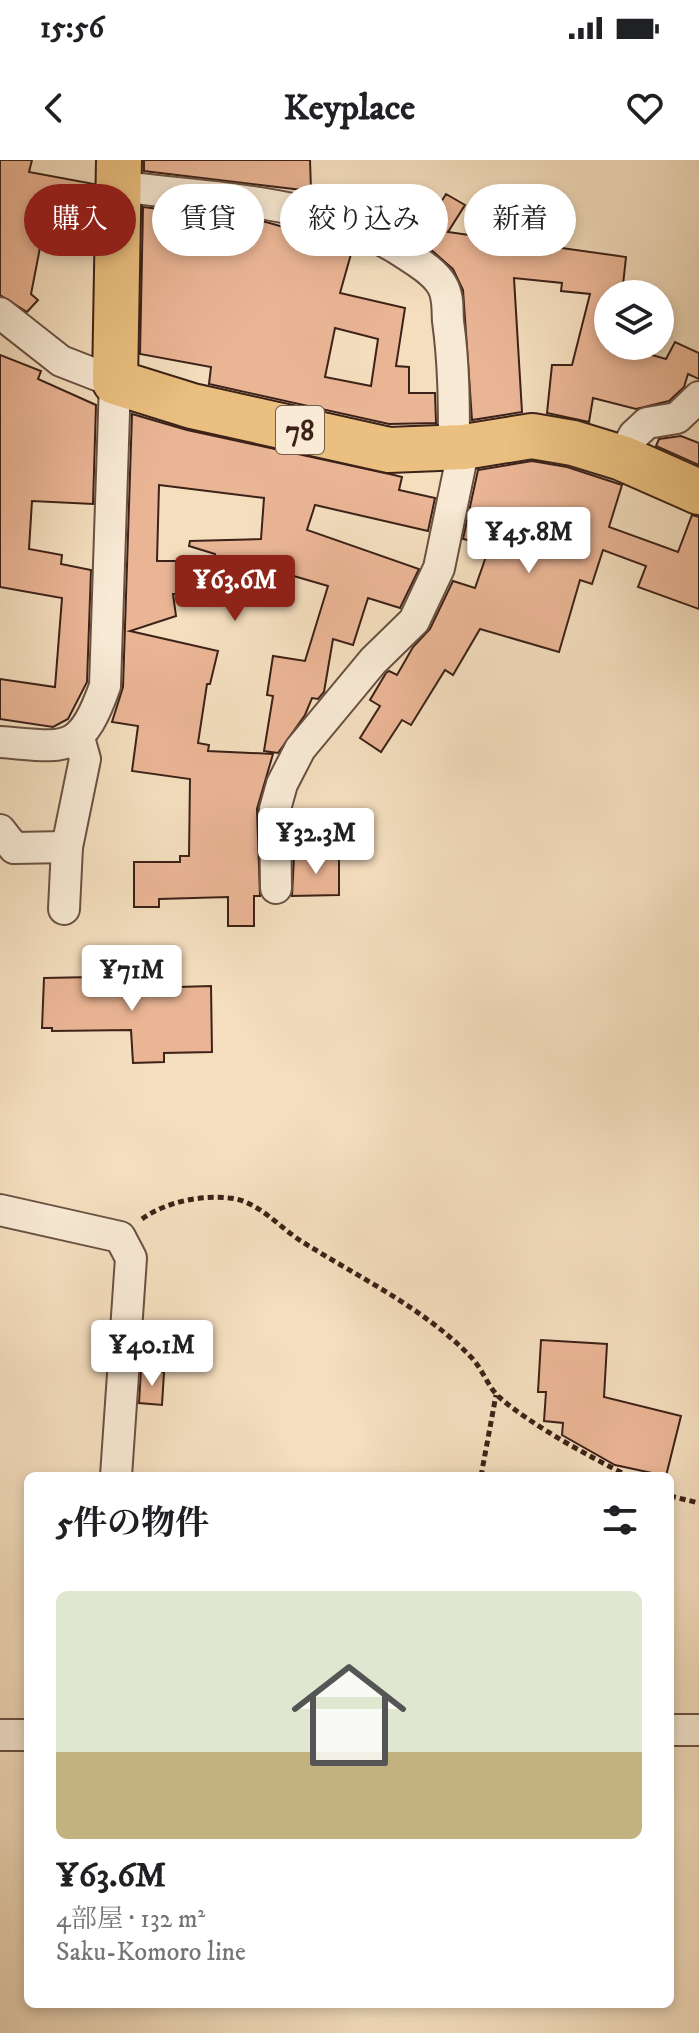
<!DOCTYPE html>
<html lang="ja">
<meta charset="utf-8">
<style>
:root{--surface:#fff;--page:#f2f2f2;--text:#202124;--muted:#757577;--line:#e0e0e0;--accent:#8f2418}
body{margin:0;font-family:"IM FELL DW Pica","Noto Serif JP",serif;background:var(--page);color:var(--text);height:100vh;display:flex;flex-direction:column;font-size:30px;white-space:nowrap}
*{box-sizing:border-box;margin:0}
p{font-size:26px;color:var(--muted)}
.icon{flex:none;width:44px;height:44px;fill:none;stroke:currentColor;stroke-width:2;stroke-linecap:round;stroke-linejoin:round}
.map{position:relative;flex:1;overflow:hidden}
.side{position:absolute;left:24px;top:1312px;width:650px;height:536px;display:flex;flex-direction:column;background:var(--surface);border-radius:12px;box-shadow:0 4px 12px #0003}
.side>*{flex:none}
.hud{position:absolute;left:24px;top:24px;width:652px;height:72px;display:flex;gap:16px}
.fabs{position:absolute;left:594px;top:120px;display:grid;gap:16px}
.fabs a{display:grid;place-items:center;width:80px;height:80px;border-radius:50%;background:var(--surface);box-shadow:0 4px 12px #0003;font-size:40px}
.price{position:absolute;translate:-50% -68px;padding:0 18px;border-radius:8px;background:#fff;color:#222;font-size:26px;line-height:52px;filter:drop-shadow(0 2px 4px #0008)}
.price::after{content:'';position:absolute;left:50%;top:48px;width:24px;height:18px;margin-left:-12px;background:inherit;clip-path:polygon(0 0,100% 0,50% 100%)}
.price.active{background:var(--accent);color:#fff}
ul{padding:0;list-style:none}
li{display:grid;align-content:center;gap:16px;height:424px;padding:0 32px}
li+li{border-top:2px solid var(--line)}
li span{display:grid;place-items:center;height:248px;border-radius:12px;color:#555}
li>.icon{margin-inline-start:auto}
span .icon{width:144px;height:144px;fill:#fffc;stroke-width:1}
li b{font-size:34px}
h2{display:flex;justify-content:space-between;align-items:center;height:96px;padding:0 32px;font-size:34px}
.pill{padding:0 28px;border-radius:36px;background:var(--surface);box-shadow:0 4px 12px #0003;font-size:28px;line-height:72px}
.pill.active{background:var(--accent);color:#fff}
.status{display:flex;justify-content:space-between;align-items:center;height:56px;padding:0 40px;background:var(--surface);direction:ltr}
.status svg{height:22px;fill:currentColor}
header{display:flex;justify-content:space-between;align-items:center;height:104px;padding:0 32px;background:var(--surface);font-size:36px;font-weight:700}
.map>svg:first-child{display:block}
.building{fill:#eab595;stroke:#3c2218;stroke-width:2;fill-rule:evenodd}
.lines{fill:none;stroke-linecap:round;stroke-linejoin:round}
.minor-casing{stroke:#6a5142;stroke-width:34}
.primary-casing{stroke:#3c2218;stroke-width:48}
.path{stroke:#3c2218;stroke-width:5;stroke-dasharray:6 4;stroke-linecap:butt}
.minor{stroke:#f8ead5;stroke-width:30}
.primary{stroke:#eabf7f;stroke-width:44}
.labels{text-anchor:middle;stroke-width:6;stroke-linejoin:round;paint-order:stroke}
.shield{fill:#f8ead5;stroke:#745e51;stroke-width:2}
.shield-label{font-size:28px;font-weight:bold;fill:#3c2218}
</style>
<div class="status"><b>15:56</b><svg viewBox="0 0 49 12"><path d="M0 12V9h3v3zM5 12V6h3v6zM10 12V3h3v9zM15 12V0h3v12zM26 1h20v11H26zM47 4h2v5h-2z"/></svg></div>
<header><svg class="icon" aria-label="back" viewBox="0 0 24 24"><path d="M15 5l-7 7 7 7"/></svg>Keyplace<svg class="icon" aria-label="heart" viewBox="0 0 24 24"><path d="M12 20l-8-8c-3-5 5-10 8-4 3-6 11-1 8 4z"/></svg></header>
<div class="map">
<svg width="699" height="1873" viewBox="0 0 699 1873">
<rect width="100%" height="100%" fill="#f4debe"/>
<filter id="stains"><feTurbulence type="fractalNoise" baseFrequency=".0025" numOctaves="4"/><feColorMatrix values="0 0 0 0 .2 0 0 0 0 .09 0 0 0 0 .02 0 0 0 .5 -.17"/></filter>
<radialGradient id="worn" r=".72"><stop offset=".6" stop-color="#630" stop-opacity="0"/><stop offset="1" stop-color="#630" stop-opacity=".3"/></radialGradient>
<g class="building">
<polygon points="0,0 32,0 29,12 94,24 93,45 81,43 76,68 45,62 31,134 38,140 27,152 0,135"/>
<polygon points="144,0 310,0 311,31 144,11"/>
<polygon points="446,34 465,45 448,72 626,97 622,134 608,134 608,186 621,186 666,199 675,182 699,193 699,219 688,214 684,227 669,241 636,249 593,238 589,262 547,253 552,205 572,205 590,134 561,131 562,123 514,118 522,252 472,260 463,130 453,109 429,88 432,79 422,73"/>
<path d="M143,47L266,62L353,87L340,133L405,148L396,206L409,207V233H435L436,263L389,264L209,224L211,207L140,194ZM335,168L378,179L371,226L325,217Z"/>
<polygon points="0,195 41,211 38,219 96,245 93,344 32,341 29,389 62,395 61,404 91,410 87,522 68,559 53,567 0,559 0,519 55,527 62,438 0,427"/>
<path d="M132,254L187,270L394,315L402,317L399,330L435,338L428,371L315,345L307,370L419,409L400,448L368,438L353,485L333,479L324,532L318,539L312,538L305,555L278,593L264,591L273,536L267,535L273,496L305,501L328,426L249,403L258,429L222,442L219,434H173L176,456L130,471L218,491L210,524H207L198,583L209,585L208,591L273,594L257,649L260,736H254V766H228V737L159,739V747H134V702H180V696H189L190,619L132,611L138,566L112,562L123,527ZM159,325L264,338L261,379L190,381L189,386L215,394L216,401H157Z"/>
<polygon points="681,276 699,283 699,305 656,286 659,279"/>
<polygon points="532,301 567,307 622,325 609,367 678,392 692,355 699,357 699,449 638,427 646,406 603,390 592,424 580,420 559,492 480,469 453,515 445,510 411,565 402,560 381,592 360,578 380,546 370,540 386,513 389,511 397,515 413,487 430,469 453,421 475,428 490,385 463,379 478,310"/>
<polygon points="339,696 339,735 292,736 294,697"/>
<polygon points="143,816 144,828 211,826 212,892 164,893 164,902 133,903 131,870 52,871 52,868 42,868 44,818"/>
<polygon points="541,1180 607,1184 604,1237 681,1256 666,1316 615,1305 562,1275 563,1263 544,1261 546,1232 538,1232"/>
<polygon points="141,1210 164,1212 162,1245 139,1243"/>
</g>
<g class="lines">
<g class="minor-casing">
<g id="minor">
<path d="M118,26C218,40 325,38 410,97C422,105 435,113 442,125C449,137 447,149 448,161C454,204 454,245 454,288"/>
<path d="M0,153L61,201L115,222L105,526C80,596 66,587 0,582"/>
<polyline points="622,298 634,275 647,263 677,258 699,237"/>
<polyline points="0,670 14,688 67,687"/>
<polyline points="276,728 275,649 282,624 300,589 373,501 414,461 439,408 464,287"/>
<polyline points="64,749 67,687 85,599 79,578"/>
<polyline points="0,1050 120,1077 131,1098 116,1316"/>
<polyline points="670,1570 699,1570"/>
<polyline points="0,1575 28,1575"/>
</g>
</g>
<g class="primary-casing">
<polyline id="primary" points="119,0 115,222 192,246 389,290 464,287 532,276 573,283 622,298 699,332"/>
</g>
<g class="path">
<path d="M142,1059C166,1042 199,1035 229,1038C257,1040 279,1067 301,1081C358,1117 424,1148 471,1197C482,1208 488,1227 499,1237C534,1267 587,1295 628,1316"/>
<polyline points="481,1316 496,1235"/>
<polyline points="670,1336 699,1343"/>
</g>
<use href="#minor" class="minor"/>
<use href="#primary" class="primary"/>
</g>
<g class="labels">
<rect class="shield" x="276" y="246" width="48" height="48" rx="6"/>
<g class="shield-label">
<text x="300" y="280">78</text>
</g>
</g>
<rect width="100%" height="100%" filter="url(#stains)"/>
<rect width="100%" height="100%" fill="url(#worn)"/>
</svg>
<div class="fabs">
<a><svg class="icon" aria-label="layers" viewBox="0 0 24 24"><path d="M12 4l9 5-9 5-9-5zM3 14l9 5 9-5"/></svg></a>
</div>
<b class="price" style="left:529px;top:415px">¥45.8M</b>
<b class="price active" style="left:235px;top:463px">¥63.6M</b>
<b class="price" style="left:316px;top:716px">¥32.3M</b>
<b class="price" style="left:132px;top:853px">¥71M</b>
<b class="price" style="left:152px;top:1228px">¥40.1M</b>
<div class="hud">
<a class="pill active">購入</a>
<a class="pill">賃貸</a>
<a class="pill">絞り込み</a>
<a class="pill">新着</a>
</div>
<section class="side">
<h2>5件の物件<svg class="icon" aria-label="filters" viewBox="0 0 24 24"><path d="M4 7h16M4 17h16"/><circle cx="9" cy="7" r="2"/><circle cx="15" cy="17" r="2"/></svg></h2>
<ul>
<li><span style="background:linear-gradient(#dfe7d0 65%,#c2b280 0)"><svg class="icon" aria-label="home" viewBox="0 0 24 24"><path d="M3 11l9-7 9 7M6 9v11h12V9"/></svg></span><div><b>¥63.6M</b><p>4部屋 · 132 m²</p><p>Saku-Komoro line</p></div></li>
</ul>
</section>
</div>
